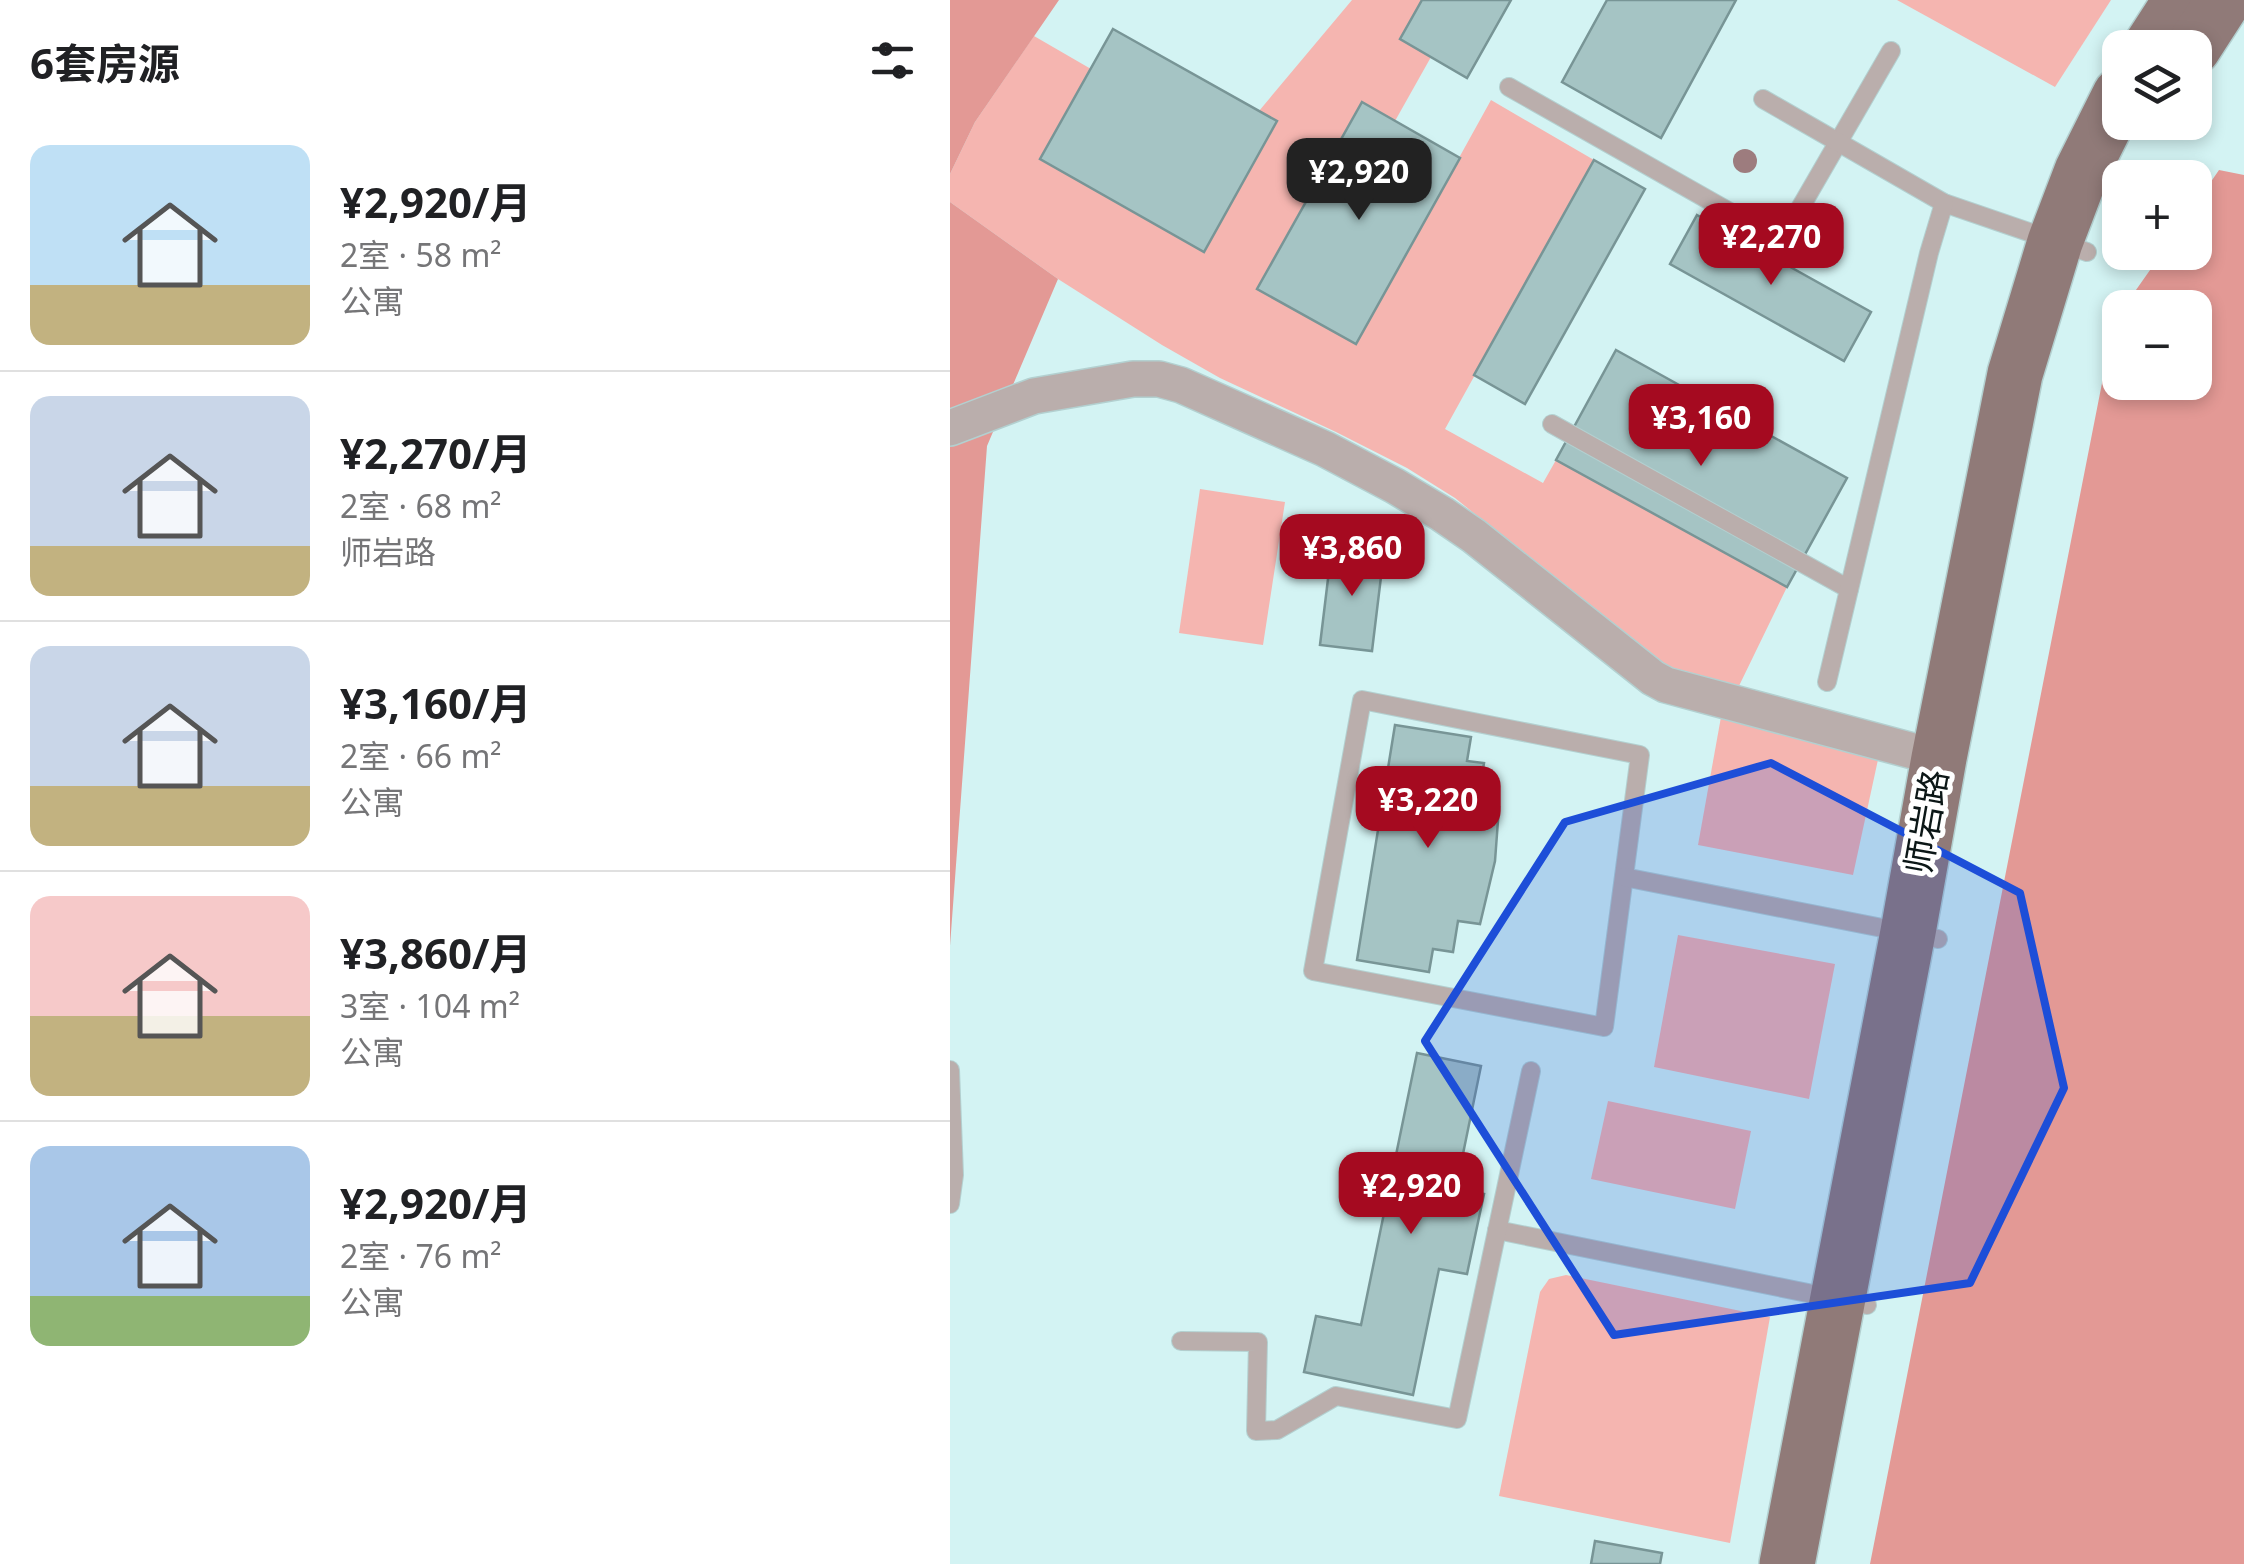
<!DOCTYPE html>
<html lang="zh">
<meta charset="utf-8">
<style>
:root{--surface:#fff;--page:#f2f2f2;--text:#202124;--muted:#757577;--line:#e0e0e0;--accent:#a50a20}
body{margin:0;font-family:"Noto Sans","Noto Sans SC",sans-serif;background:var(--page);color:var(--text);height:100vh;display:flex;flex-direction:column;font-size:38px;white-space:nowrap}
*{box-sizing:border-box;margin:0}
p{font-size:32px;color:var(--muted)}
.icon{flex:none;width:55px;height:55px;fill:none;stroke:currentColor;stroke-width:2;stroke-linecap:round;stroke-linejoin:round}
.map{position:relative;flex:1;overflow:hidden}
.sheet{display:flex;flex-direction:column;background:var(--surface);width:950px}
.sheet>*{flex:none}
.tools{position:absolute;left:1152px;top:30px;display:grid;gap:20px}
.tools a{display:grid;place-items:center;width:110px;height:110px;border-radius:20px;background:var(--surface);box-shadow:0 5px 15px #0003;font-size:50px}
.price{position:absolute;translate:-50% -85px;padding:0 22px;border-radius:20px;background:var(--accent);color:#fff;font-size:32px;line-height:65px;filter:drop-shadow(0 2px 5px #0008)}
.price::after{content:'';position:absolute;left:50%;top:60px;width:30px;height:22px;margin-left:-15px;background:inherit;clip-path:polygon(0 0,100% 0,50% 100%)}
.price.selected{background:#222;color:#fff}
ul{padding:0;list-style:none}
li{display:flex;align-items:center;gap:30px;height:250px;padding:0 30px}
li+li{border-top:2px solid var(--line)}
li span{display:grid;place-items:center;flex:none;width:280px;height:200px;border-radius:20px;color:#555}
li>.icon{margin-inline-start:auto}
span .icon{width:120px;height:120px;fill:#fffc;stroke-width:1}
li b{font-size:42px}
h2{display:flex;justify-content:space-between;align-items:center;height:120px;padding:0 30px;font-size:42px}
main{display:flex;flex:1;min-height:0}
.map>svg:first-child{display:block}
.green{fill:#f5b5b0}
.forest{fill:#e39995}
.building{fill:#a5c4c4;stroke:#789596;stroke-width:2.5}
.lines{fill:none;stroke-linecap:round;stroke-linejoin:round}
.lane-casing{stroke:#b3d0d0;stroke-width:20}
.street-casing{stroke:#b3d0d0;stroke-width:38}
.primary-casing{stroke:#b3d0d0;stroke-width:58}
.lane{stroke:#baaeac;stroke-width:18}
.street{stroke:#baaeac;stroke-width:35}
.primary{stroke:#907a78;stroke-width:55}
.tree{fill:#9d7c7e}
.marked{fill:#1d4ed8;fill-opacity:0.2;stroke:#1d4ed8;stroke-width:8;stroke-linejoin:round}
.labels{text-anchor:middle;stroke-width:10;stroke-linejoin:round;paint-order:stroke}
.street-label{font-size:35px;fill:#0c1717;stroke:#fff}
</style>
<main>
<section class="sheet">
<h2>6套房源<svg class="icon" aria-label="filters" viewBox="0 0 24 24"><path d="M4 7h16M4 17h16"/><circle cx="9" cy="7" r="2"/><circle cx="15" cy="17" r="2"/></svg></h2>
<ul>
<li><span style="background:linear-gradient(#bfe0f5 70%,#c2b280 0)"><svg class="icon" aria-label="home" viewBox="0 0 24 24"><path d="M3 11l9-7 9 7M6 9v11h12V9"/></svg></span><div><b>¥2,920/月</b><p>2室 · 58 m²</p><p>公寓</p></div></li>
<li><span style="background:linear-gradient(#c9d6e8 75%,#c2b280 0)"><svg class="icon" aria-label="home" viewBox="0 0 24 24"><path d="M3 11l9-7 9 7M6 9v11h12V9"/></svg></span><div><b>¥2,270/月</b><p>2室 · 68 m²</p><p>师岩路</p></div></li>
<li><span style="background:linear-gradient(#c9d6e8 70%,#c2b280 0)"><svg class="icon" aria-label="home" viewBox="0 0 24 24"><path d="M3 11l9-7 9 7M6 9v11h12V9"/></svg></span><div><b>¥3,160/月</b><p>2室 · 66 m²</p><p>公寓</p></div></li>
<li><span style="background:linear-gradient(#f6c9c9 60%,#c2b280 0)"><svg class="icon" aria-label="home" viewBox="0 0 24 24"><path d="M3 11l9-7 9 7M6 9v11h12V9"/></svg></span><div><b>¥3,860/月</b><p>3室 · 104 m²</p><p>公寓</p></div></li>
<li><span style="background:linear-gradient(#a9c7e8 75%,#8fb573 0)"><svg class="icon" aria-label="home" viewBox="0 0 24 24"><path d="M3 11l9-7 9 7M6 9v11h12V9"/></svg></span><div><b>¥2,920/月</b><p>2室 · 76 m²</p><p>公寓</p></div></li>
</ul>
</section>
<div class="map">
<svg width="1294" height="1564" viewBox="0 0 1294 1564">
<rect width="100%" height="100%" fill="#d3f3f3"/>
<g class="green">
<polygon points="402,0 472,0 451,39 481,57 445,121 411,103 308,289 406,344 541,100 644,160 495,429 593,483 606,460 837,587 787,690 735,677 710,663 505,498 457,468 386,432 270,378 212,345 108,279 0,202 0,174 25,122 84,36 141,69 91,160 254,251 327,122 309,111"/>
<polygon points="947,0 1161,0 1105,87"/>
<polygon points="250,489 335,502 313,645 229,633"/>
<polygon points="771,717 929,755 903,875 748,845"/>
<polygon points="728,935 885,964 859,1099 704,1067"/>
<polygon points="658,1101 801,1131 785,1209 641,1179"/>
<polygon points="616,1275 820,1317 780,1543 549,1496 590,1292 599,1279"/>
</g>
<g class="forest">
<polygon points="0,0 109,0 25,122 0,174"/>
<polygon points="1269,170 1294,175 1294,1564 920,1564 1164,322 1170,313 1170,382 1245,382 1245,308 1174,307 1212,253 1245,252 1245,205"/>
<polygon points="0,202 108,279 37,446 0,946"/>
</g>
<g class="building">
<polygon points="472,0 561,0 517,78 450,39"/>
<polygon points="657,0 786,0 711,138 612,82"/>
<polygon points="163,29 327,121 254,252 90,159"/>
<polygon points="412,102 510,158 406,344 307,289"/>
<polygon points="644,160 695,189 575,404 524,375"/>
<polygon points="747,215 921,312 894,361 720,264"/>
<polygon points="666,350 897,478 837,587 606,460"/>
<polygon points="382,546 434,552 422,651 370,645"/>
<polygon points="445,725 521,737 517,761 534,763 528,802 549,807 545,861 530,924 508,921 503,952 483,949 479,972 407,960"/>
<polygon points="467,1053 531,1066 506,1188 534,1194 517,1274 489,1269 463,1395 354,1372 366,1316 411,1325"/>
<polygon points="645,1541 712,1553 710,1564 641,1564"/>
</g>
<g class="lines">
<g class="lane-casing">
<g id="lane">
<polyline points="559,87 831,241 941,51"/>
<polyline points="813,99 994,203 1137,252"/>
<polyline points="602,424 899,589"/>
<polyline points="877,682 979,253 994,203"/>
<polygon points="412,700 690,755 654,1027 363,971"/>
<polyline points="674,877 988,939"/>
<polyline points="0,1070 4,1175 0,1204"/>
<polyline points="547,1230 917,1305"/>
<polyline points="231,1341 308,1342 306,1431 327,1430 386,1396 507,1419 581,1071"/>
</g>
</g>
<g class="street-casing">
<polyline id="street" points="0,428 84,396 183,379 209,379 231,385 375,449 445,486 492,514 524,536 703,678 716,685 989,758"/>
</g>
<g class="primary-casing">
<g id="primary">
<polyline points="1200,48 1231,0"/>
<polyline points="1243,48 1274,0"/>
<polyline points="837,1564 958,932 989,758 1065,374 1105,242 1132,171 1170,95"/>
</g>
</g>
<use href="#lane" class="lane"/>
<use href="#street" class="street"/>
<use href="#primary" class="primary"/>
</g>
<circle class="tree" cx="795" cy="161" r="12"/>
<path class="marked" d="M821,763L1070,893L1114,1088L1020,1283L664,1335L475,1041L615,822Z"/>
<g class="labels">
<g class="street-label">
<text transform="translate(977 822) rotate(-80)" y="12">师岩路</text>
</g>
</g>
</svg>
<div class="tools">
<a><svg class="icon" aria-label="layers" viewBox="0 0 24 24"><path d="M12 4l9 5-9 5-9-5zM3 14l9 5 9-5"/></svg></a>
<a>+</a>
<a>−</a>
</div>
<b class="price selected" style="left:409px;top:223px">¥2,920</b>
<b class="price" style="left:821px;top:288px">¥2,270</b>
<b class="price" style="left:751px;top:469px">¥3,160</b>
<b class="price" style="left:402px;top:599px">¥3,860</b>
<b class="price" style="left:478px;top:851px">¥3,220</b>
<b class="price" style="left:461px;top:1237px">¥2,920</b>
</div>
</main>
